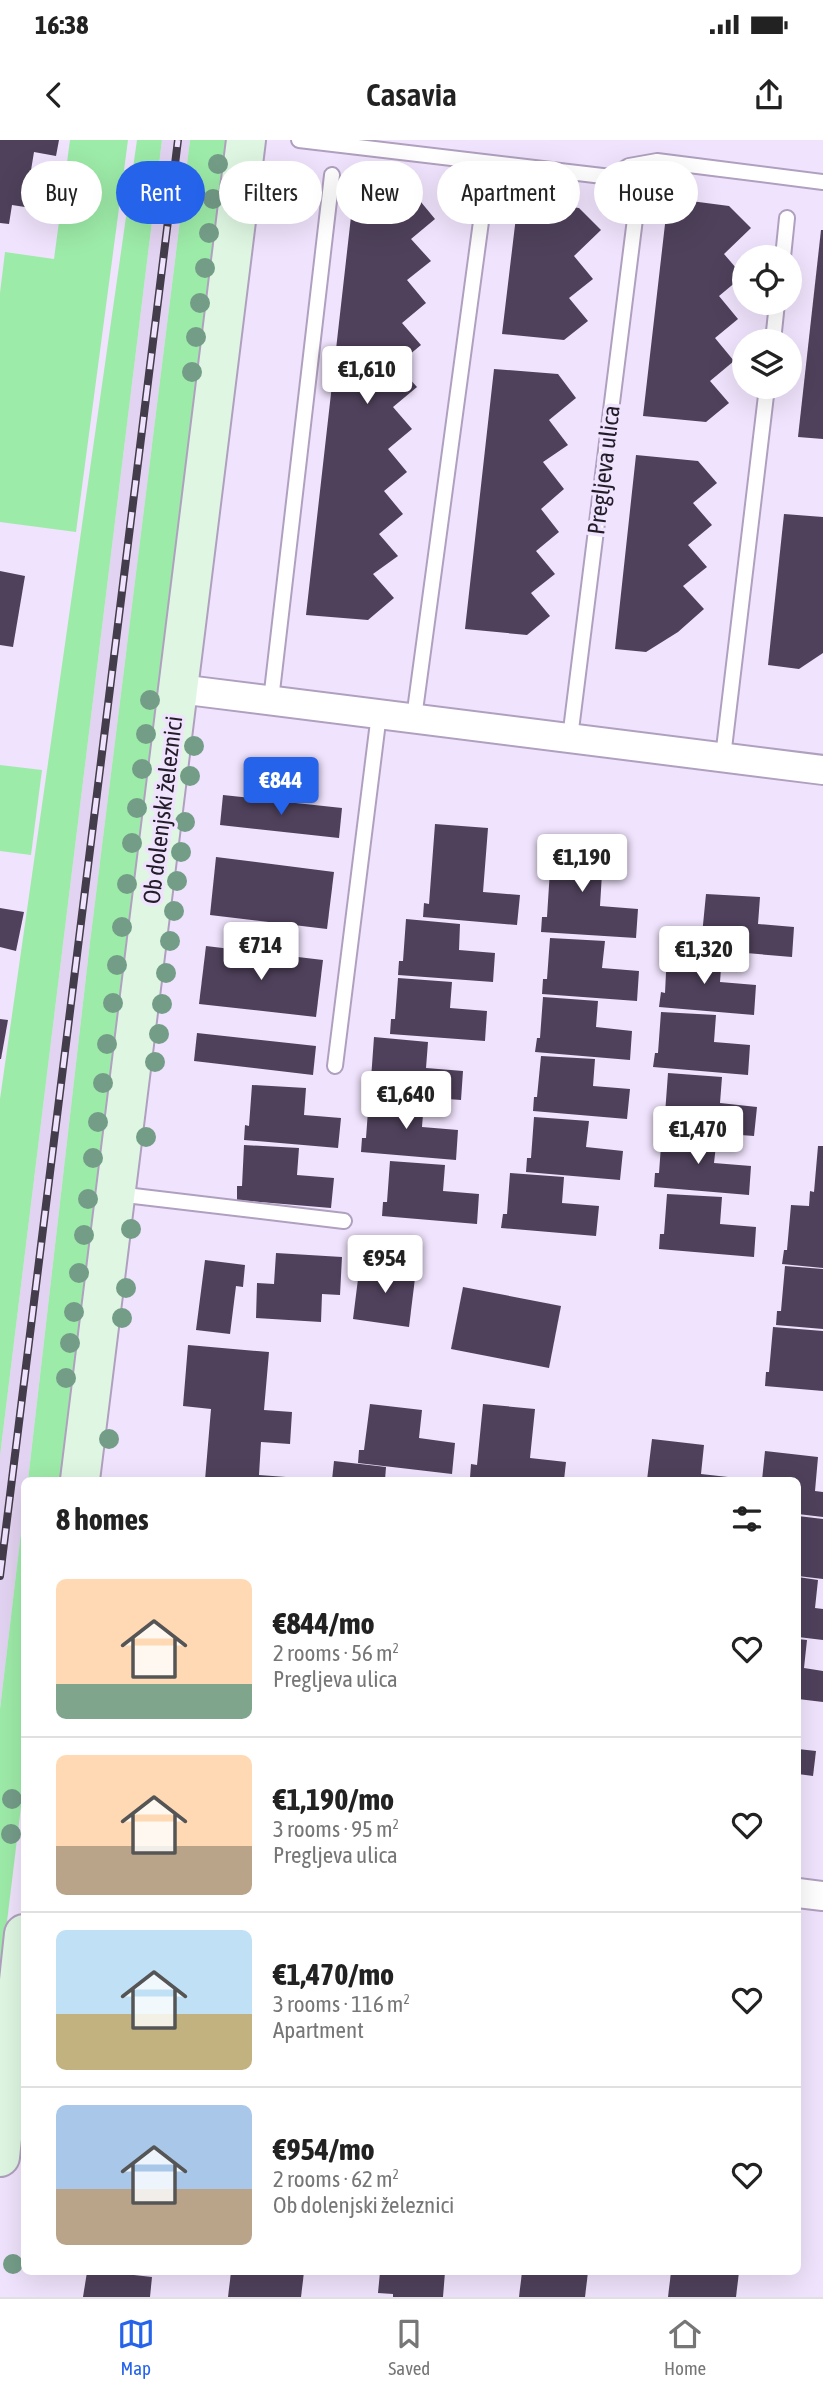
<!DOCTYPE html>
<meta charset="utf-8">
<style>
:root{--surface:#fff;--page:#f2f2f2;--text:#222;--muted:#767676;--line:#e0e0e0;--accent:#2563eb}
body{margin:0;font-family:"Asap Condensed",sans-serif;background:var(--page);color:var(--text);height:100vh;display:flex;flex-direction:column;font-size:26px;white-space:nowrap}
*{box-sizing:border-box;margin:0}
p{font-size:23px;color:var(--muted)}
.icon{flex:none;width:38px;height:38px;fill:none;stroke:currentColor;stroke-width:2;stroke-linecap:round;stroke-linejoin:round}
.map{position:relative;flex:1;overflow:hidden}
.sheet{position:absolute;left:21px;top:1337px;width:780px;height:798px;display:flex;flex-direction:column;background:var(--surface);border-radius:10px;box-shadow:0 7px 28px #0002}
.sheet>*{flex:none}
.banner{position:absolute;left:21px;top:21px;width:782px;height:63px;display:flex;gap:14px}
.controls{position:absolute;left:732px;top:105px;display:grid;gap:14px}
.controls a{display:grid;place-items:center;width:70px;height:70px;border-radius:50%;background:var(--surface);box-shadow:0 7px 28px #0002;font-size:35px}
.price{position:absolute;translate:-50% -60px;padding:0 16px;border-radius:7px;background:#fff;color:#222;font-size:23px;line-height:46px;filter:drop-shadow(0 2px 4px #0008)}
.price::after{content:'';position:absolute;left:50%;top:42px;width:21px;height:16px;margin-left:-10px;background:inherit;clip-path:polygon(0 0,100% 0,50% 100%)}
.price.current{background:var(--accent);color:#fff}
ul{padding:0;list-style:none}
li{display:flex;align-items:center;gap:21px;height:175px;padding:0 35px}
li+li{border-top:2px solid var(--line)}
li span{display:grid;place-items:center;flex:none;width:196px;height:140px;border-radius:10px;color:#555}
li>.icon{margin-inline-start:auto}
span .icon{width:84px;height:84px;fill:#fffc;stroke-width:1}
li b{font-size:30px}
h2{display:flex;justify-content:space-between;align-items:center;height:84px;padding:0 35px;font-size:30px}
.pill{padding:0 24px;border-radius:32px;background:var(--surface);box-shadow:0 7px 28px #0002;font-size:24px;line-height:63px}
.pill.current{background:var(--accent);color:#fff}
.status{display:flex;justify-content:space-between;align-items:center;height:49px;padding:0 35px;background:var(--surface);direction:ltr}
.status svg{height:19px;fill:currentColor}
header{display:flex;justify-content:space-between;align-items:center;height:91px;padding:0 35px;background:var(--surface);font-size:32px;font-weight:600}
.tabs{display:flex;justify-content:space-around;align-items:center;height:98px;border-top:2px solid var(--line);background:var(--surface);font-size:19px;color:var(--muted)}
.tabs a{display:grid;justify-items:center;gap:4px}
.tabs .current{color:var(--accent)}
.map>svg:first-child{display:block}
.built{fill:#e3d3f2}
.green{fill:#9deba8}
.building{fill:#4f415b}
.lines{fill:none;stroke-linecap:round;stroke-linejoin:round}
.lane-casing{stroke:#b0a0bf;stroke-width:18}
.street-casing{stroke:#b0a0bf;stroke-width:32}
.secondary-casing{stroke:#b0a0bf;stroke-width:42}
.lane{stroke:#fff;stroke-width:14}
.street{stroke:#fff;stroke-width:28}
.secondary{stroke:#dff7e2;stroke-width:38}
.rail-casing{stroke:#433c4a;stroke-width:8}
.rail{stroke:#f0e3fd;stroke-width:5;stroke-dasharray:16;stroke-linecap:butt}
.tree{fill:#749d88}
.labels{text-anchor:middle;stroke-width:7;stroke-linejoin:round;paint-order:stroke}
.street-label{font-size:24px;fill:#231d29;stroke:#f0e3fd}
</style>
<div class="status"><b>16:38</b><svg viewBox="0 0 49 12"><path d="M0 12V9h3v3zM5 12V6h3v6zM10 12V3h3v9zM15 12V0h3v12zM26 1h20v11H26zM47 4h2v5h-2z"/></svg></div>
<header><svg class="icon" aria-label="back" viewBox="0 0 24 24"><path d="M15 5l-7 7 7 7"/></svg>Casavia<svg class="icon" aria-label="share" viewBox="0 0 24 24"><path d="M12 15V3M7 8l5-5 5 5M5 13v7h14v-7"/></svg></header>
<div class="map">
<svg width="823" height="2157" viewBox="0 0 823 2157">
<rect width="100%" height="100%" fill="#f0e3fd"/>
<polygon class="built" points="162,0 190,0 90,802 28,1340 24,1340 24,1367 0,1569 0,1316"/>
<g class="green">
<polygon points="70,0 128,0 76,392 0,382 0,153 5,112 54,119"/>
<polygon points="137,0 162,0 0,1316 0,959"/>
<polygon points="190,0 228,0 62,1340 28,1340 90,802"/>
<polygon points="0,625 42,630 31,715 0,711"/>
<polygon points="24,1367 24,1642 0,1839 0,1569"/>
</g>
<g class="building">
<polygon points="0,0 59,0 56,16 34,12 25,67 12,65 9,84 0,83"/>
<polygon points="354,50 416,56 435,79 411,99 431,121 407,140 426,163 402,183 421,205 397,225 417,247 393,267 412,289 388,309 407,332 384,351 403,374 379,394 398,416 373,434 394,458 368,480 306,475"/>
<polygon points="668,58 729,66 751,88 724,114 743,136 719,156 738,179 715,198 734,221 710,241 729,263 706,282 643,276"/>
<polygon points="518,60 579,68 601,90 574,116 593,139 569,158 588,181 564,200 502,194"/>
<polygon points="821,90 823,90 823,299 798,297"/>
<polygon points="494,229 558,234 576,258 549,280 568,305 543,322 564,349 541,369 559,392 536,411 555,434 531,453 550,476 527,495 465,489"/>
<polygon points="636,315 698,321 717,343 693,363 712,385 688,405 707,427 683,446 704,469 678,492 646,512 615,509"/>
<polygon points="784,374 823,377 823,513 799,529 768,525"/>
<polygon points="0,431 25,436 13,507 0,505"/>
<polygon points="223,655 342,668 339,698 220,685"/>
<polygon points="435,684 488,688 483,752 520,755 517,785 423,777 424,763 429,764"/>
<polygon points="552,698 604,701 600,766 638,769 636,798 541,792 542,777 547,777"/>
<polygon points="216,717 334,732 327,789 210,775"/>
<polygon points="706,754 760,757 758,784 794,787 792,817 698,809 699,794 702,795"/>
<polygon points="0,768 24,772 16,811 0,807"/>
<polygon points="406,779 460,784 459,810 495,813 493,842 398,835 399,821 403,821"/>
<polygon points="550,798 605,801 602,828 639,831 637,861 542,854 543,839 547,839"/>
<polygon points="206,806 323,820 316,877 199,864"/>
<polygon points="667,812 722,815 720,842 756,845 754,875 659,867 661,852 665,853"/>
<polygon points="398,838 452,842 450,868 487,871 485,901 390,894 391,879 395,879"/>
<polygon points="543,857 598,861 596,887 632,891 630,920 535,912 537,898 540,898"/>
<polygon points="661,872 716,875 714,902 750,905 748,935 653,927 655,913 658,913"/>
<polygon points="0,879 8,880 1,919 0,919"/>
<polygon points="197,893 316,906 313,935 194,921"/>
<polygon points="374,897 428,902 426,928 463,931 461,960 366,953 367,939 371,939"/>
<polygon points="541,916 595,919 593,946 630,949 627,979 533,971 534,957 537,957"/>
<polygon points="668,933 722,937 720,963 757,967 754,996 659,989 660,974 665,974"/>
<polygon points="252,945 306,948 304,975 341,978 338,1008 244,1000 245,985 249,986"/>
<polygon points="369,957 424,961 422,987 458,990 456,1020 361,1012 362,998 366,998"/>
<polygon points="534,977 589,981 586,1007 623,1011 620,1040 526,1032 527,1018 531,1018"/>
<polygon points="662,992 717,996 714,1023 751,1026 749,1055 654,1047 655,1033 659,1033"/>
<polygon points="244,1005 299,1008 297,1035 334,1038 331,1068 237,1060 237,1046 242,1046"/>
<polygon points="818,1006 823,1006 823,1128 782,1124 784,1110 787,1110 791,1065 809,1066 810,1051 814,1052"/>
<polygon points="390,1021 445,1025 443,1051 479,1054 477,1084 382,1076 383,1062 387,1062"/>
<polygon points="510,1033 564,1037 562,1063 599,1066 596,1096 501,1088 503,1074 507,1074"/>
<polygon points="667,1054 722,1057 720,1084 756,1087 754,1117 659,1109 660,1094 664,1094"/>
<polygon points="276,1113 342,1117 340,1155 322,1154 321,1182 256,1178 257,1143 274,1144"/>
<polygon points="205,1120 245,1125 243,1147 236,1146 230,1194 196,1190"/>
<polygon points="360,1123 416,1130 409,1187 353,1179"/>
<polygon points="785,1126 823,1129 823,1189 776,1185 777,1171 781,1171"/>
<polygon points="463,1147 561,1166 549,1228 451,1209"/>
<polygon points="773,1187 823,1191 823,1251 765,1246 766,1232 769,1232"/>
<polygon points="188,1205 269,1212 264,1270 292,1272 290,1304 261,1302 259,1335 286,1337 286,1340 205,1340 211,1269 183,1266"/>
<polygon points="370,1264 422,1270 419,1298 455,1303 452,1334 358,1323 359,1310 364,1310"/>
<polygon points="483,1264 535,1269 530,1318 566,1322 564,1340 500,1340 470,1338 471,1324 477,1325"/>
<polygon points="652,1299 704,1305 701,1334 737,1338 737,1340 647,1340"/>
<polygon points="765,1311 818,1317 815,1351 823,1352 823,1377 798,1374 798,1340 762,1340"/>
<polygon points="334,1321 386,1327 385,1340 332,1340"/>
<polygon points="798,1376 823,1379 823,1439 798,1436"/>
<polygon points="798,1437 818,1440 815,1468 823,1469 823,1500 798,1497"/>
<polygon points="798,1499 807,1500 804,1528 823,1531 823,1562 798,1559"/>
<polygon points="798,1609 816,1611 813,1636 798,1634"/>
<polygon points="87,2132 107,2132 152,2137 150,2157 83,2157"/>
<polygon points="231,2132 304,2132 301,2157 228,2157"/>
<polygon points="380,2132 445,2132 443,2157 393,2157 393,2154 378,2153"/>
<polygon points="522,2132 588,2132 585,2157 519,2157"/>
<polygon points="671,2132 739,2132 736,2157 668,2157"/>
</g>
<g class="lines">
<g class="lane-casing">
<g id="lane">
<polyline points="299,0 611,37 629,26 657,21 823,42"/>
<polyline points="783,117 787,78"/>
<polyline points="773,201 777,163"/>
<polyline points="271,560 332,35"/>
<polyline points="414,578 485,52"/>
<polyline points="570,598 637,63"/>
<polyline points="723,617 767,247"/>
<polyline points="335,926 379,574"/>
<polyline points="117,1054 344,1081"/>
</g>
</g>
<g class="street-casing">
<g id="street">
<polyline points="179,549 823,630"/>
<polyline points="798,1753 823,1756"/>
</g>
</g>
<g class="secondary-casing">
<g id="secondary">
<polyline points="80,1340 246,0"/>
<polyline points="0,2017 24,1794"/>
</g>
</g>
<use href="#lane" class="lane"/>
<use href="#street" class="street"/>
<use href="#secondary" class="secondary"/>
<g class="rail-casing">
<polyline id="rail" points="0,1436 178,0"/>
</g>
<use href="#rail" class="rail"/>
</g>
<g class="tree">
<circle cx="218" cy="24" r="10"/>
<circle cx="213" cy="59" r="10"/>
<circle cx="209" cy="93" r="10"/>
<circle cx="205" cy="128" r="10"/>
<circle cx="200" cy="163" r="10"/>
<circle cx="196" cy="197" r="10"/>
<circle cx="192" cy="232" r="10"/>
<circle cx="150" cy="560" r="10"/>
<circle cx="146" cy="594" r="10"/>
<circle cx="194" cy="606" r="10"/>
<circle cx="142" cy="629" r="10"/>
<circle cx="190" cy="636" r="10"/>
<circle cx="137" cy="668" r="10"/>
<circle cx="185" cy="682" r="10"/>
<circle cx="132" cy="703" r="10"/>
<circle cx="181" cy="712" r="10"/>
<circle cx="177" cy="741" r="10"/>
<circle cx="127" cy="744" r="10"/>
<circle cx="174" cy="771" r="10"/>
<circle cx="122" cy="787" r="10"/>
<circle cx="170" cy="801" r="10"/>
<circle cx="117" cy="825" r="10"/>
<circle cx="166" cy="833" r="10"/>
<circle cx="113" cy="863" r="10"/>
<circle cx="162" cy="864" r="10"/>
<circle cx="159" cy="894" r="10"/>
<circle cx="107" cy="904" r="10"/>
<circle cx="155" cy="922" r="10"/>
<circle cx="103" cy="943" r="10"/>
<circle cx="98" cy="982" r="10"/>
<circle cx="146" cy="997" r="10"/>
<circle cx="93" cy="1018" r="10"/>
<circle cx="88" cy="1059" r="10"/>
<circle cx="131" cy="1089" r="10"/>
<circle cx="84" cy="1095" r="10"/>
<circle cx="79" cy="1133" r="10"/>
<circle cx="126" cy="1148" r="10"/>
<circle cx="74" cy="1172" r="10"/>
<circle cx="122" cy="1178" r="10"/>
<circle cx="70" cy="1203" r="10"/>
<circle cx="66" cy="1238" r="10"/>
<circle cx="109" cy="1299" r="10"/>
<circle cx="12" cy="1659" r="10"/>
<circle cx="11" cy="1694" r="10"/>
<circle cx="13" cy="2124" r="10"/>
</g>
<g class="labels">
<g class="street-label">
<text transform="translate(604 330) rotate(-83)" y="8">Pregljeva ulica</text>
<text transform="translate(163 670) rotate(-83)" y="8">Ob dolenjski železnici</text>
</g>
</g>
</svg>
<div class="controls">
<a><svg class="icon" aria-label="locate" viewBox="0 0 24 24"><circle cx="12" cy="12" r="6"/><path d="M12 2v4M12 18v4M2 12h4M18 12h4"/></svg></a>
<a><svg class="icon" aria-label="layers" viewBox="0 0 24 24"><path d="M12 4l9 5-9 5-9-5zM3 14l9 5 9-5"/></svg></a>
</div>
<b class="price" style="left:367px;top:266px">€1,610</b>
<b class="price current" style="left:281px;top:677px">€844</b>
<b class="price" style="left:582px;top:754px">€1,190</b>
<b class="price" style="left:261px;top:842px">€714</b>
<b class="price" style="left:704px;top:846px">€1,320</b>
<b class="price" style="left:406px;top:991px">€1,640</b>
<b class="price" style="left:698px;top:1026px">€1,470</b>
<b class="price" style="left:385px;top:1155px">€954</b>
<div class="banner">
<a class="pill">Buy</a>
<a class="pill current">Rent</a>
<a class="pill">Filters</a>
<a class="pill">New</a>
<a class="pill">Apartment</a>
<a class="pill">House</a>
</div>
<section class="sheet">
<h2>8 homes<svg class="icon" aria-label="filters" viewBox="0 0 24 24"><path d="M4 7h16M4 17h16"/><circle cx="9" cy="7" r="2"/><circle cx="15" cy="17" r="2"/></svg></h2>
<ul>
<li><span style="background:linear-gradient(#ffd9b3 75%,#7fa58c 0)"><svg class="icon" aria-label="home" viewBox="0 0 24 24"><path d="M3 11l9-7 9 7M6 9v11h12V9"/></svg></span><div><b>€844/mo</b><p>2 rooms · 56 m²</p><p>Pregljeva ulica</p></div><svg class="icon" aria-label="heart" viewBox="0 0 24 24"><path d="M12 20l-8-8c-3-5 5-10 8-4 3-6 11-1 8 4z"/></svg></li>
<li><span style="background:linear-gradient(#ffd9b3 65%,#b9a48a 0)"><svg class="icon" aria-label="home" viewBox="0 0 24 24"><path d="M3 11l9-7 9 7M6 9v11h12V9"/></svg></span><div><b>€1,190/mo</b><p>3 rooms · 95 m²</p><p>Pregljeva ulica</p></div><svg class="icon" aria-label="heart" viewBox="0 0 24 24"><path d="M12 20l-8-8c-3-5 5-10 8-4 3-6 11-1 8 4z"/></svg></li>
<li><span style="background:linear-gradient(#bfe0f5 60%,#c2b280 0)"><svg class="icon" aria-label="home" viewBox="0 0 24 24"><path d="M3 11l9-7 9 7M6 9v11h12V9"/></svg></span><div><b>€1,470/mo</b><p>3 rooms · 116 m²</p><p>Apartment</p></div><svg class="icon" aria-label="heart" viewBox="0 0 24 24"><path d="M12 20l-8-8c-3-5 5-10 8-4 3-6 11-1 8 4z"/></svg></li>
<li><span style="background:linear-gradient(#a9c7e8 60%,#b9a48a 0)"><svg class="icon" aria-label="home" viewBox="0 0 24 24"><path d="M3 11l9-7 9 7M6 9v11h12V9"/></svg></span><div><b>€954/mo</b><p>2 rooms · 62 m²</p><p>Ob dolenjski železnici</p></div><svg class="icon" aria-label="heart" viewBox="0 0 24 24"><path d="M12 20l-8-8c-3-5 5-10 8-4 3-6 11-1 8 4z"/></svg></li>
</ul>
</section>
</div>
<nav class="tabs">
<a class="current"><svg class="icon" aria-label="map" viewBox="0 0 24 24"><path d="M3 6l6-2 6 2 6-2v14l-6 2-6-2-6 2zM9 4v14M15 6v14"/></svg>Map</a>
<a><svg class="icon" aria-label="saved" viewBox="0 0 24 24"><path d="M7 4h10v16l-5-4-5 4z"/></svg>Saved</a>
<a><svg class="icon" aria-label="home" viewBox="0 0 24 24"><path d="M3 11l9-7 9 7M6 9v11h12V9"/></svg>Home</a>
</nav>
